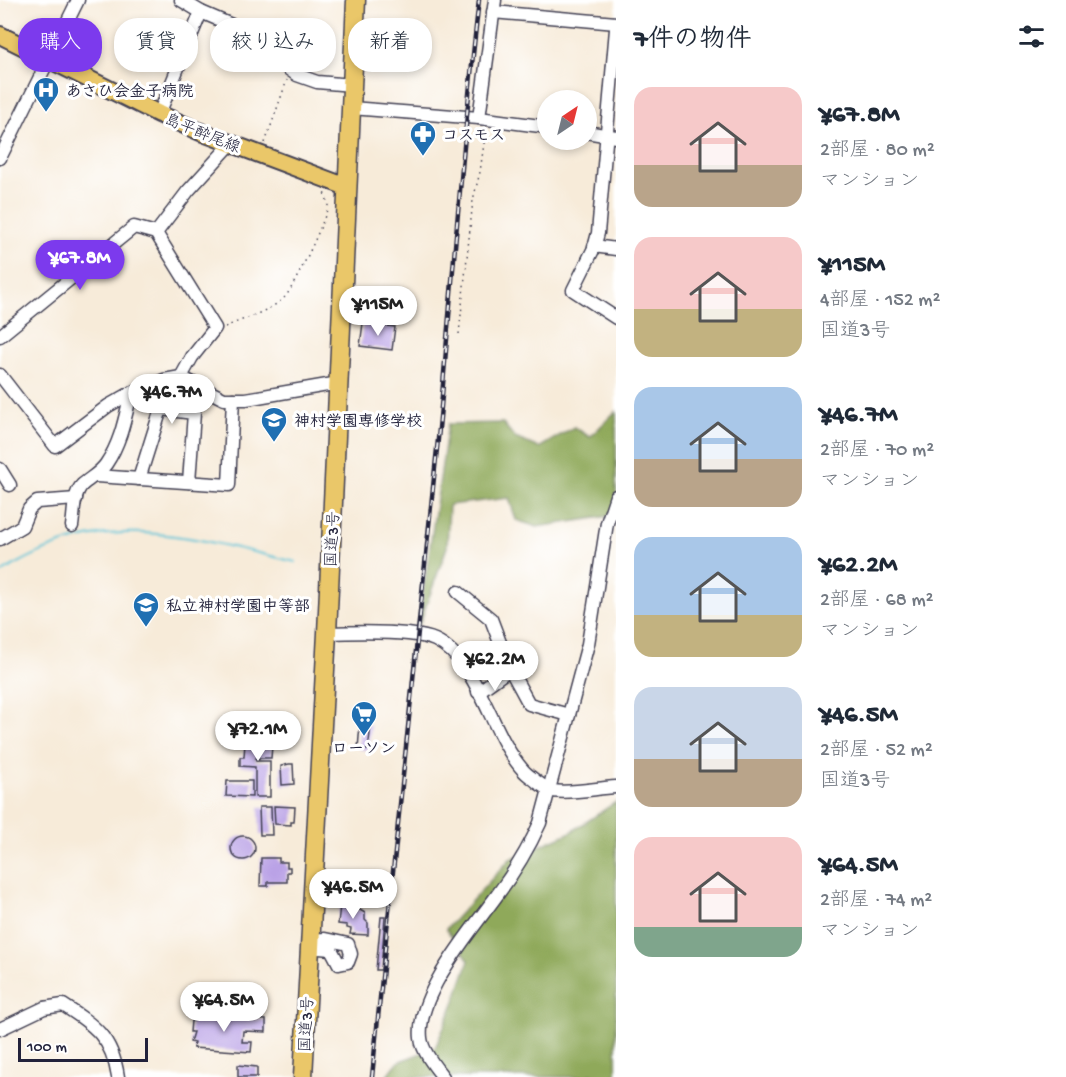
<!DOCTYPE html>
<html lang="ja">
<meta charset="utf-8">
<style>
:root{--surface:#fff;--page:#f6f6f7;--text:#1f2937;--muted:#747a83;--accent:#7c3aed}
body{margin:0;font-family:"Gochi Hand","Klee One",sans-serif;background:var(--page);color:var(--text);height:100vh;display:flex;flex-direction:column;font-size:22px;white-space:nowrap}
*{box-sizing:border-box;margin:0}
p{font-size:20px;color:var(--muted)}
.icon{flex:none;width:33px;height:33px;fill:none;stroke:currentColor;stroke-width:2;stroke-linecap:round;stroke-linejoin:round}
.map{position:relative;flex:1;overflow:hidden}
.side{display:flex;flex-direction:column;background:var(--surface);width:450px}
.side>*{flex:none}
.hud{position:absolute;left:18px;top:18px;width:507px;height:54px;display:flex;gap:12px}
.needle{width:39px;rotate:35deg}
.fabs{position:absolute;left:537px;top:90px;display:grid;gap:12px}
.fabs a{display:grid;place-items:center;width:60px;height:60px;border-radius:50%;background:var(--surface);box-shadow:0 3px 9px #0003;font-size:30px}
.scale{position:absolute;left:18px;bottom:15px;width:130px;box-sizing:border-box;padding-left:6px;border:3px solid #22223b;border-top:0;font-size:16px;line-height:21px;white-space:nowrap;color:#22223b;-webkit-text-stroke:4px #fff;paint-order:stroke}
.price{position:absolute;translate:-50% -51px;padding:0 14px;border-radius:21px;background:#fff;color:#222;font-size:20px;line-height:39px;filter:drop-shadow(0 2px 3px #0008)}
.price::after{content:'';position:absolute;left:50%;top:36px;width:18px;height:14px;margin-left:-9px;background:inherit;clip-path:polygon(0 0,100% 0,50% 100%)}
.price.current{background:var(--accent);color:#fff}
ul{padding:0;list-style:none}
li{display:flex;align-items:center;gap:18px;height:150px;padding:0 18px}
li span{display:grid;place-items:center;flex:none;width:168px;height:120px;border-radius:18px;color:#555}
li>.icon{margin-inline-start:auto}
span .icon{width:72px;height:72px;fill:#fffc;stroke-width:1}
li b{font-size:26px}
h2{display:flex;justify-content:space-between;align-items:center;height:72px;padding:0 18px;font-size:26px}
.pill{padding:0 21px;border-radius:24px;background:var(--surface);box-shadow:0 3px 9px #0003;font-size:21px;line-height:54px}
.pill.current{background:var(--accent);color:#fff}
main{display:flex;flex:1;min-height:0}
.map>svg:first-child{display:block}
.forest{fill:#8fa95a;stroke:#58664a;stroke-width:1.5}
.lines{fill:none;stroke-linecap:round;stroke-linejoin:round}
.stream{stroke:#5dc5d9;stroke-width:2}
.building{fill:#baa2e6}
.minor-casing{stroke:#424053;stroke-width:15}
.major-casing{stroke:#424053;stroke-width:20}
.highway-casing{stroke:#424053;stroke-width:21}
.path{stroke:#424053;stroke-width:1.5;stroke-dasharray:1.5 4.5;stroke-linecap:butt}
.minor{stroke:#fff;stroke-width:12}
.major{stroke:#eac769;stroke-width:16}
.highway{stroke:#eac769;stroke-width:18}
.rail-casing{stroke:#22223b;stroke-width:4.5}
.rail{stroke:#fff;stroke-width:2;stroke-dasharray:7;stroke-linecap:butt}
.labels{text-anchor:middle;stroke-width:6;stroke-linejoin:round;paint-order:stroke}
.poi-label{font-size:16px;font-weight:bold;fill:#22223b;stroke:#fff;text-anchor:start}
.street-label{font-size:16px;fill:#22223b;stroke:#fff}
</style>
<main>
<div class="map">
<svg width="616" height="1077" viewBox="0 0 616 1077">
<rect width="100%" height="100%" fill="#fff"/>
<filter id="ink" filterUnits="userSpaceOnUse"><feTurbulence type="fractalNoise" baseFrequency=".0167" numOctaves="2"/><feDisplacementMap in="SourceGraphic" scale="12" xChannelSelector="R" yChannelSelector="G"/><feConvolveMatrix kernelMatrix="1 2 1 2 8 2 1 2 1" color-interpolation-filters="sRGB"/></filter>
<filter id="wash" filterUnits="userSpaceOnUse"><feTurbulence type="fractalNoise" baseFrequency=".008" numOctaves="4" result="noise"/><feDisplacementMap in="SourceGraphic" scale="24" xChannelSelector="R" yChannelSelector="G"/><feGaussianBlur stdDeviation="1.35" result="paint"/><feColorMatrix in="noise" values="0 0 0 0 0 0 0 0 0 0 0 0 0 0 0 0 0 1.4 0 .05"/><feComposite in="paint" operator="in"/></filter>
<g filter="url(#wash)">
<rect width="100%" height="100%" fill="#f7ebd9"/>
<g class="forest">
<polygon points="616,411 616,515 537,527 516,520 509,498 449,505 447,547 418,628 448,424 503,423 515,438 539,448 574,427 590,437"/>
<polygon points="616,802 616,1077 595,1077 591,1074 588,1077 386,1077 398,1062 435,1048 455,1001 469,960 446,929 510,859 571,832"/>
</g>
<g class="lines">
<path class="stream" d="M0,574C9,567 19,563 28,558C118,510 203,541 296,562"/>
</g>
<g id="blocks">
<g class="building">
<polygon points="363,323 395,327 392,350 360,346"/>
<polygon points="360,724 371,725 368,750 358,749"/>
<polygon points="246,730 262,732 261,745 272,746 271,758 256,758 256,761 270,761 270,797 255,797 255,767 240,766 240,757 244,757"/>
<polygon points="289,764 293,764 294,784 282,785 281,766"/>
<polygon points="227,781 252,781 252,797 226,796"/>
<polygon points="274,806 295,807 294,822 291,822 291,825 275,824"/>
<polygon points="259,807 271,807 272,835 260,835"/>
<circle cx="243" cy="848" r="12"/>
<polygon points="261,858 279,858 279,862 287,862 287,867 290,867 290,872 287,872 287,882 268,882 268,886 260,886"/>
<polygon points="342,901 349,902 349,909 360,910 365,913 365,920 368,923 368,935 350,934 351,929 347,928 347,925 338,924 340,905"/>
<polygon points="381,917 385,917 381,970 376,970"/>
<polygon points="222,998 244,1000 243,1015 221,1014"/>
<polygon points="194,1015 266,1020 266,1032 243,1031 242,1042 252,1042 251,1052 193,1048 194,1043 190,1042 193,1032 190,1032 191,1021 194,1021"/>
<polygon points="238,1065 257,1067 257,1077 238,1077"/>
</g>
</g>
</g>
<g filter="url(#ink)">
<use href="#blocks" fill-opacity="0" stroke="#424053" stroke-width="1.5"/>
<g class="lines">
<g class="minor-casing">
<g id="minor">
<polyline points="181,0 201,12 236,27 262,45 273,58 297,75 317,82 352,85"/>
<polyline points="493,12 616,23"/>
<polyline points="616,29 598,233 594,248 573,290 616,318"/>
<polyline points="351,108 479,118 548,127"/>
<polyline points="159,114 201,12"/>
<polyline points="479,118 495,0"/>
<polyline points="586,132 616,137"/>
<polyline points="0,158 78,0"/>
<polyline points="156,233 188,191 231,144"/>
<polyline points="594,246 616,249"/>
<polyline points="0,336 134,227 156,233 215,328 192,357 181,377"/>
<polyline points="0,375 55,446 108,406 131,393 164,380 181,377 224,399 246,399 339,383"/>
<polyline points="0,469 10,485"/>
<polyline points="96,476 229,485 233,399"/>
<polyline points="139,479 161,409 194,413 189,482"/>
<path d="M72,526C74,514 73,494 82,485C90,478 100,473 106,464C121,442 125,418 131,393"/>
<polyline points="0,539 22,526 29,509 37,502 76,499"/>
<polyline points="458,592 491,619 510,669 529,704 569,715"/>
<path d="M327,633C353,632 413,630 435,640C478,660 491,735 523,770C527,775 533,778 537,782C542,785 547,790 552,791C573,794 596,788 616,787"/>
<polyline points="478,692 510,669"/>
<polygon points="325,939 348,944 351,954 348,962 339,964 331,949 319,948 310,940"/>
<path d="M0,1029L44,1008L63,1005C95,1026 112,1037 118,1077"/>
<path d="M443,1077C435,1067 422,1051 421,1038C416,995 471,931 495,898C513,874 528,850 540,823L588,644L607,523L616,496"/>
</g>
</g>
<g class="major-casing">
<polyline id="major" points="0,35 159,114 203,133 347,187"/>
</g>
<g class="highway-casing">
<polyline id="highway" points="303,1077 327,633 356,0"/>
</g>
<g class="path">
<polyline points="265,143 287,80"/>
<path d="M225,327C245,318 268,312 284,298C292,292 328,215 328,205C328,201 325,196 324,192"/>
<polyline points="459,334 473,200 480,172 486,129"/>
</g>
<use href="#minor" class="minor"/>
<use href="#major" class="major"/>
<use href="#highway" class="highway"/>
<g class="rail-casing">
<path id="rail" d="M372,1077C393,864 417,651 438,439C452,292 462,146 479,0"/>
</g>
<use href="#rail" class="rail"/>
</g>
</g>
<defs>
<g id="hospital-pin" transform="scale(1.35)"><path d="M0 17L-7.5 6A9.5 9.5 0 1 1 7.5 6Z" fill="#1f6fb2" stroke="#fff"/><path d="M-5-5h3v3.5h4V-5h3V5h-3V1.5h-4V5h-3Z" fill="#fff"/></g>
<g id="pharmacy-pin" transform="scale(1.35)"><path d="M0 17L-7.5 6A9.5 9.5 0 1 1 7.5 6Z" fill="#1f6fb2" stroke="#fff"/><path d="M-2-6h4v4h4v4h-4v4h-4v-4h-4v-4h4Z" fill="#fff"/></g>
<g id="university-pin" transform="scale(1.35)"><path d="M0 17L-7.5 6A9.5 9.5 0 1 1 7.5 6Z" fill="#1f6fb2" stroke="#fff"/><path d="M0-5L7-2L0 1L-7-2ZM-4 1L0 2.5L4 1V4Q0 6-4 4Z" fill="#fff"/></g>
<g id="school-pin" transform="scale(1.35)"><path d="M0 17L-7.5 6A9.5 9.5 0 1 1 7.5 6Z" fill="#1f6fb2" stroke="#fff"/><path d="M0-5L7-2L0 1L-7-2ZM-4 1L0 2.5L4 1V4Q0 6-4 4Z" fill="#fff"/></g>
<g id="supermarket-pin" transform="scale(1.35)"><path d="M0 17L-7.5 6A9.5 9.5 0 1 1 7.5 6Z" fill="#1f6fb2" stroke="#fff"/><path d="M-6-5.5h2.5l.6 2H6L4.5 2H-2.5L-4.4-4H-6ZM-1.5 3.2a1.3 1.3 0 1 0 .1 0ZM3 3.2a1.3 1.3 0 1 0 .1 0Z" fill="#fff"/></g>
</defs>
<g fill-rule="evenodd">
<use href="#hospital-pin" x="46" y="90"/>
<use href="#pharmacy-pin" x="423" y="134"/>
<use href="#university-pin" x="274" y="420"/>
<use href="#school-pin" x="146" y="605"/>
<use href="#supermarket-pin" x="364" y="714"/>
</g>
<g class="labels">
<g class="poi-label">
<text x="66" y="96">あさひ会金子病院</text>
<text x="442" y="140">コスモス</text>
<text x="294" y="426">神村学園専修学校</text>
<text x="166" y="611">私立神村学園中等部</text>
<text x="364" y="753" text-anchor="middle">ローソン</text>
</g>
<g class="street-label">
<text transform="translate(203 132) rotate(22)" y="6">島平酔尾線</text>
<text transform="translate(331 539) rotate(-87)" y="6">国道3号</text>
<text transform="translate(305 1024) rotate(-87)" y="6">国道3号</text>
</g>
</g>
</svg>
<div class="fabs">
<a><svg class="needle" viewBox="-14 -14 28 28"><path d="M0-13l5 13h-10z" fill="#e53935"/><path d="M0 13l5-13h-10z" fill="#747a83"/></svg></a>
</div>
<div class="scale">100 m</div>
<b class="price current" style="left:80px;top:291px">¥67.8M</b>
<b class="price" style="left:378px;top:337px">¥115M</b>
<b class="price" style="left:172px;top:425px">¥46.7M</b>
<b class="price" style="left:495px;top:692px">¥62.2M</b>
<b class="price" style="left:258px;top:762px">¥72.1M</b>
<b class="price" style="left:353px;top:920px">¥46.5M</b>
<b class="price" style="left:224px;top:1033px">¥64.5M</b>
<div class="hud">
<a class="pill current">購入</a>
<a class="pill">賃貸</a>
<a class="pill">絞り込み</a>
<a class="pill">新着</a>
</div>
</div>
<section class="side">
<h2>7件の物件<svg class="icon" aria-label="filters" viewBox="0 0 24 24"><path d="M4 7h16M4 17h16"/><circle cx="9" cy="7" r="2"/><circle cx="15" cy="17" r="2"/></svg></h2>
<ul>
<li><span style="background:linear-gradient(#f6c9c9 65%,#b9a48a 0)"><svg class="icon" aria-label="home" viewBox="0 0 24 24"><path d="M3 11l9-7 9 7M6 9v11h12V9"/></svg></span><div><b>¥67.8M</b><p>2部屋 · 80 m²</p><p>マンション</p></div></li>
<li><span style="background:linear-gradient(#f6c9c9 60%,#c2b280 0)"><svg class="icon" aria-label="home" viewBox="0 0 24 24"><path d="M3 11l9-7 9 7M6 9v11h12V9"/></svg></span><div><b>¥115M</b><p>4部屋 · 152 m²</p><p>国道3号</p></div></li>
<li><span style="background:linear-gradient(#a9c7e8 60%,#b9a48a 0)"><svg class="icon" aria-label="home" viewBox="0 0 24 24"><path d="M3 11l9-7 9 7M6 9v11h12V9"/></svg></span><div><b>¥46.7M</b><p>2部屋 · 70 m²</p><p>マンション</p></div></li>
<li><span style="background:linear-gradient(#a9c7e8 65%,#c2b280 0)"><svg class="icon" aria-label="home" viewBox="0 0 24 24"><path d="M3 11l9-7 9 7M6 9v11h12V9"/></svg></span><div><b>¥62.2M</b><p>2部屋 · 68 m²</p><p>マンション</p></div></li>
<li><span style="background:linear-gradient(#c9d6e8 60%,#b9a48a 0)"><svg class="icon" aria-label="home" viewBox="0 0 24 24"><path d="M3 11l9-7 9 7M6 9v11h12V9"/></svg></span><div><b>¥46.5M</b><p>2部屋 · 52 m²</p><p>国道3号</p></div></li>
<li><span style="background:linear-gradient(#f6c9c9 75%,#7fa58c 0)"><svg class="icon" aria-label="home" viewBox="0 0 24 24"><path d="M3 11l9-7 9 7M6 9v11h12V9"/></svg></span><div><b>¥64.5M</b><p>2部屋 · 74 m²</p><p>マンション</p></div></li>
</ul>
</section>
</main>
